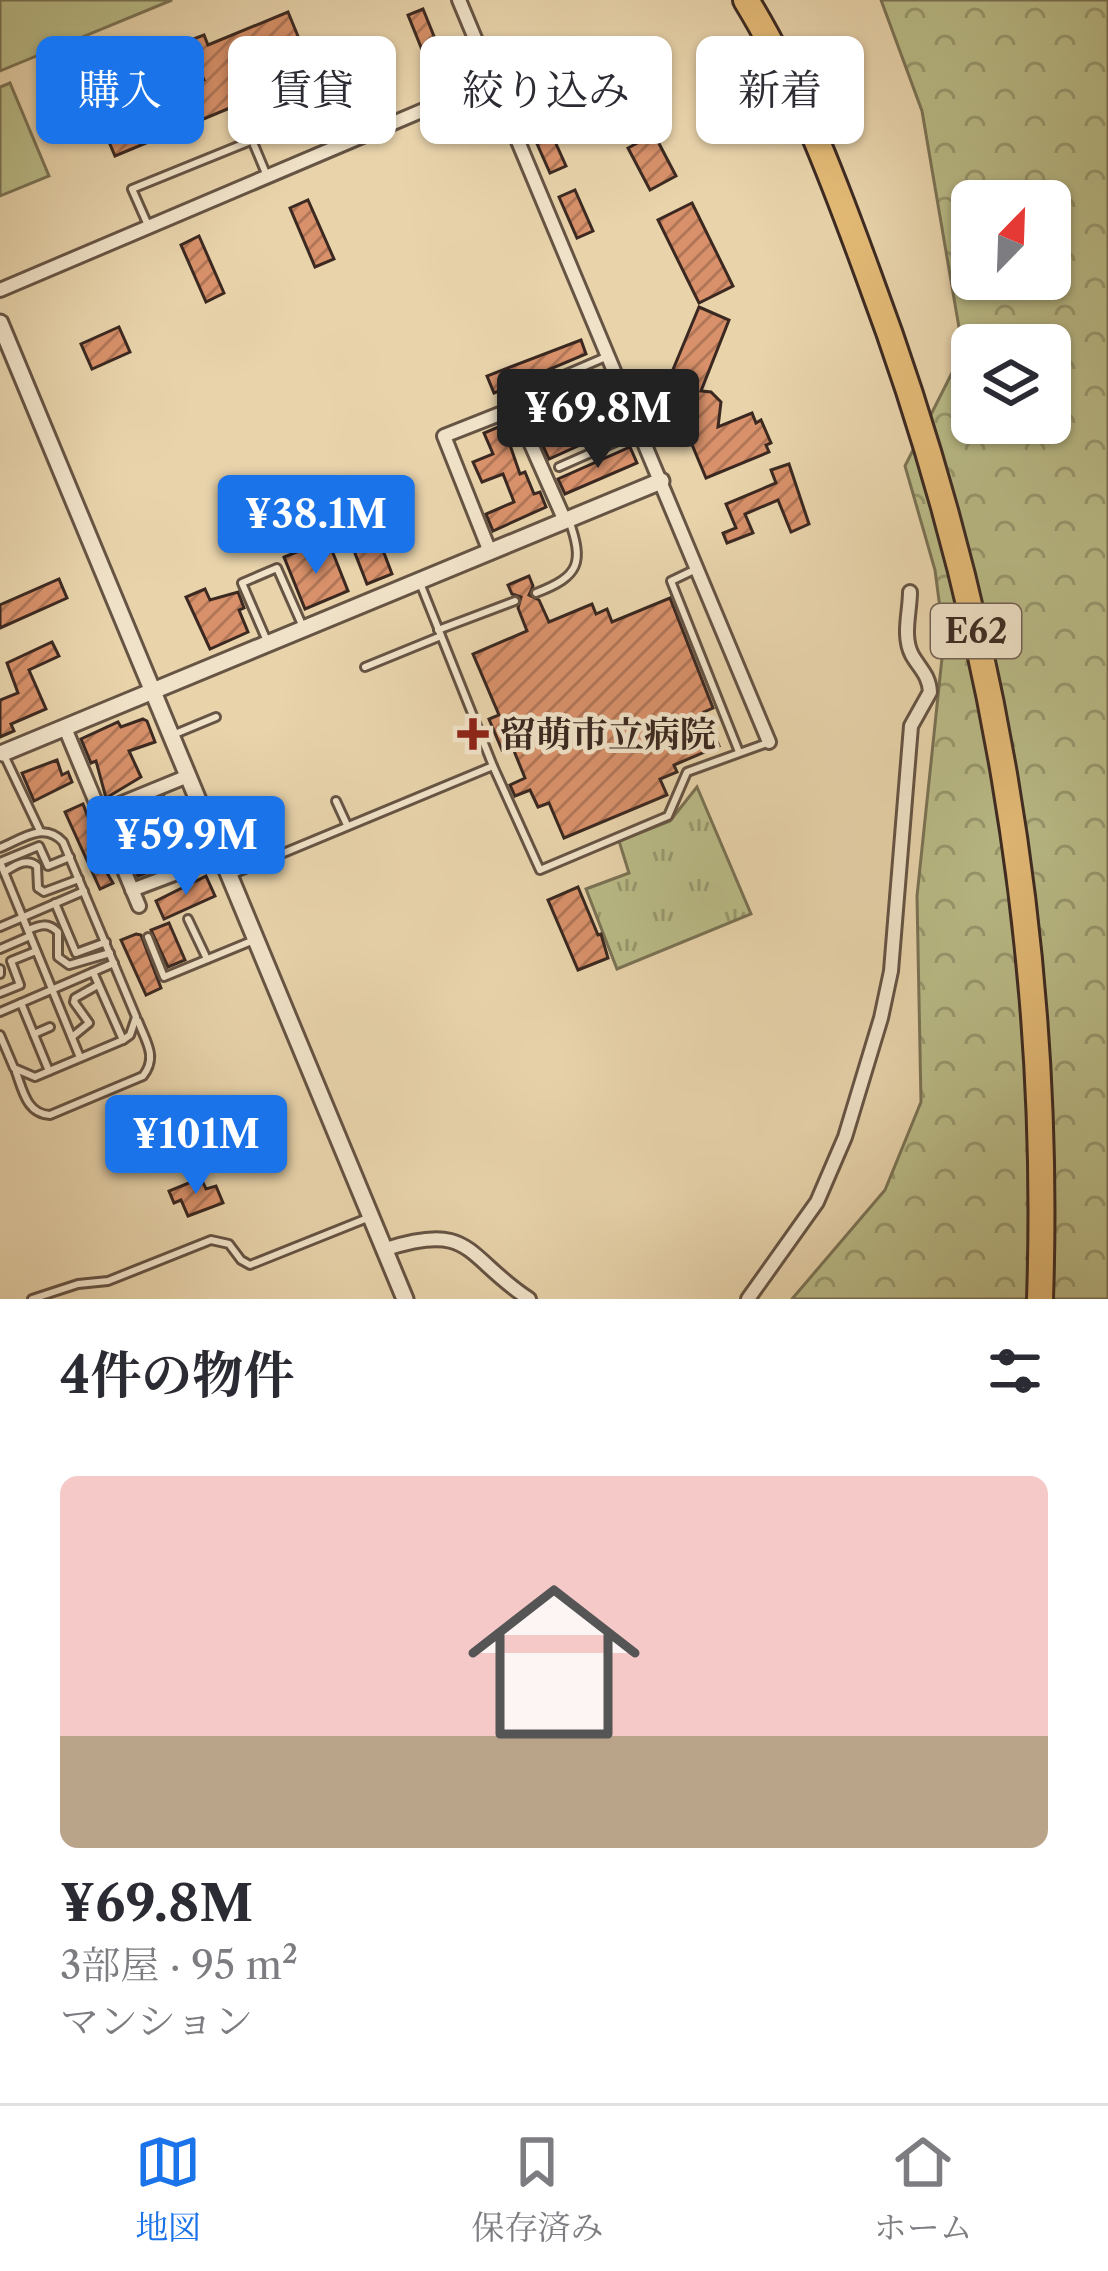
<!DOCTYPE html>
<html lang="ja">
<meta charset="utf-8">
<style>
:root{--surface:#fff;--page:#f2f2f3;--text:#2b2b33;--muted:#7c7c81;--line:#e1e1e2;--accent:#1a73e8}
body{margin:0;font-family:"Libre Caslon Text","Noto Serif JP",serif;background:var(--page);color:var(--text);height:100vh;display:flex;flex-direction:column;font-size:45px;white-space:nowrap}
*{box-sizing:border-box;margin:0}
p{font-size:39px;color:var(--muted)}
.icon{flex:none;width:66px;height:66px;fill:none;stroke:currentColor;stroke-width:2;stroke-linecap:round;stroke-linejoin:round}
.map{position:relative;height:1299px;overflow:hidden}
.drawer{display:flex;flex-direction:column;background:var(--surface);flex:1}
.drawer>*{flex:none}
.top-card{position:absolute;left:36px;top:36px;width:1038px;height:108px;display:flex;gap:24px}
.needle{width:78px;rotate:23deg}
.buttons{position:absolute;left:951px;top:180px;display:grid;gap:24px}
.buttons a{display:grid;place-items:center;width:120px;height:120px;border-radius:18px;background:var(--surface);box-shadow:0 3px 9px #0004;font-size:60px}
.price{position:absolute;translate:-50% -102px;padding:0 27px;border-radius:12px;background:var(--accent);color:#fff;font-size:39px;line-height:78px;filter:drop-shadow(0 3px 6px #0008)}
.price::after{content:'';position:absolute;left:50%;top:72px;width:36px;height:27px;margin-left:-18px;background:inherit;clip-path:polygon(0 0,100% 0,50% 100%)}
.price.current{background:#222;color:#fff}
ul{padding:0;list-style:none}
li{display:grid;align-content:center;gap:24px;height:636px;padding:0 60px}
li+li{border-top:3px solid var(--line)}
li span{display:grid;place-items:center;height:372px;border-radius:18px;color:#555}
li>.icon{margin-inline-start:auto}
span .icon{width:216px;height:216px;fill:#fffc;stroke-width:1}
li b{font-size:51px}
h2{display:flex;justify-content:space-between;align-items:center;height:144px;padding:0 60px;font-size:51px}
.chip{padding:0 42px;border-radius:18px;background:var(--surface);box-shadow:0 3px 9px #0004;font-size:42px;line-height:108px}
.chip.current{background:var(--accent);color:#fff}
.tab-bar{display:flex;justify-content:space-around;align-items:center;height:168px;border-top:3px solid var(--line);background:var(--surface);font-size:33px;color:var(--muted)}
.tab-bar a{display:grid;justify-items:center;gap:6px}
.tab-bar .current{color:var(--accent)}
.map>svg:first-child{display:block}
.grass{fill:url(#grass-tufts);stroke:#7a7254;stroke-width:3}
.forest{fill:url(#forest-crowns);stroke:#7a7254;stroke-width:3;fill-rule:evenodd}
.pitch{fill:#b9bb87;stroke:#7a7254;stroke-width:3}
.building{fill:url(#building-hatch);stroke:#3b2921;stroke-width:3}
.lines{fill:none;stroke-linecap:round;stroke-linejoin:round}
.service-casing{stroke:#665444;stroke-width:12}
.minor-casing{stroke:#665444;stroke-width:18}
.tertiary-casing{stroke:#665444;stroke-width:21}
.motorway-casing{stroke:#3b2921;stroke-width:30}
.service{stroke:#f0e2c8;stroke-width:6}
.minor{stroke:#f0e2c8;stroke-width:12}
.tertiary{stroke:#f0e2c8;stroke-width:15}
.motorway{stroke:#e4ba76;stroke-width:24}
.poi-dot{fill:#8f2418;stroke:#f0e2c8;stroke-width:4.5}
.labels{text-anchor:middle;stroke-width:9;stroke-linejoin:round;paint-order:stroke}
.shield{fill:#f0e2c8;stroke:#716053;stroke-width:3}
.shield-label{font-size:33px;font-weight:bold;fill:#3b2921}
.poi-label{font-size:36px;font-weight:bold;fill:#3b2921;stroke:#f0e2c8;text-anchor:start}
</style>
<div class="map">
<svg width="1108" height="1299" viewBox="0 0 1108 1299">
<defs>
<pattern id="grass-tufts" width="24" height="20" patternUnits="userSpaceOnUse" patternTransform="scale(3)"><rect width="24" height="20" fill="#b9bb87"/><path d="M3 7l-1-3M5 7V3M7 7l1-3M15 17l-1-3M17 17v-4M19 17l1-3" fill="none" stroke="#98986e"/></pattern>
<pattern id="forest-crowns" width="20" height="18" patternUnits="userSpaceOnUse" patternTransform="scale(3)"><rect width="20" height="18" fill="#b9bb87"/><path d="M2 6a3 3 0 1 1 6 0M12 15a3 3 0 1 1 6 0" fill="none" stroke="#98986e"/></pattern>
<pattern id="building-hatch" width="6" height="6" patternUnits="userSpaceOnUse" patternTransform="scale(3)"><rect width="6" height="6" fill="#d8916a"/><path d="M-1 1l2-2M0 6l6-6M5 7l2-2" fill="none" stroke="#b07657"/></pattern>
</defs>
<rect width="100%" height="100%" fill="#e8d3ab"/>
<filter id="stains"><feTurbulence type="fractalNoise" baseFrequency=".00167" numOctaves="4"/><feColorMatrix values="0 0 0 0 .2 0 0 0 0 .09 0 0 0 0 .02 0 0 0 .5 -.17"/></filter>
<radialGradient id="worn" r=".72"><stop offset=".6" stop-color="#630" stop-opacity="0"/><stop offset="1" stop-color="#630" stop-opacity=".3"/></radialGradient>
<polygon class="grass" points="697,787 751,914 617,969 586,889 629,873 619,841 670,821"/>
<path class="forest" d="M881,0H1108V1299H792L885,1190L921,1102L917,896L944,639L935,570L905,466L963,351L922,111ZM972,201H1050V279H972ZM972,345H1050V423H972Z"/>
<g class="pitch">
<polygon points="0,0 172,0 0,71"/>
<polygon points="10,83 49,176 0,196 0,87"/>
</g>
<g class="building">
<polygon points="423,9 444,61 429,67 408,15"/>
<polygon points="288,12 316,80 247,109 244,102 115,156 76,64 117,46 143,107 154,102 158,113 180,104 175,92 204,80 188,41 204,35 208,45"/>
<polygon points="539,106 566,166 550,173 523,112"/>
<polygon points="654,134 676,176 650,190 628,148"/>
<polygon points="575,190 593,231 577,238 559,197"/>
<polygon points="308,200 334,259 315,267 290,208"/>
<polygon points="692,203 733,286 699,303 658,220"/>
<polygon points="199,236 224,293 206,302 181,245"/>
<polygon points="699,307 729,320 701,391 711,392 721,402 718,427 752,413 756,423 761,420 771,443 766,445 769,452 706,478 685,428 668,435 660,416 677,408 667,384"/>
<polygon points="119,327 130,352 92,369 81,344"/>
<polygon points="581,340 586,354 510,386 511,390 502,393 501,390 494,393 487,376"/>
<polygon points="596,376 602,391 532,421 525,404"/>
<polygon points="606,414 613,430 549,459 541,442"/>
<polygon points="503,425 520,474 525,472 534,494 540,492 546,507 493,531 486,514 514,502 503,474 482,482 473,462 493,454 484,433"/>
<polygon points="630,447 637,463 565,494 558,479"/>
<polygon points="789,464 809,524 791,532 778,500 745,514 753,533 727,543 723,533 736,528 726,504 776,483 771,470"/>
<polygon points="376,532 392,574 367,584 351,543"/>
<polygon points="331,548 348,591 305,609 284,557 304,549 308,557"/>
<polygon points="529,576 533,586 529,595 539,600 549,622 592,604 596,614 607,609 612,622 670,598 713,708 704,712 719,746 674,765 677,772 660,779 667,795 564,838 549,803 538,807 530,790 515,796 510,785 525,778 512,746 502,750 489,719 499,715 473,654 527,631 518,608 521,597 512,594 508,585"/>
<polygon points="59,579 67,598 0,628 0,605"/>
<polygon points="205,589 210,600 238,592 244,608 239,610 248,632 210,649 186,597"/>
<polygon points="52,642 59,656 29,670 46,709 11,724 14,731 0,737 0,700 18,693 7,663"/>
<polygon points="143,719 147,721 155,742 129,751 141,777 106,798 96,761 91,763 81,739 118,722 121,727"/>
<polygon points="57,760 62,775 68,772 72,782 34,801 22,773"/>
<polygon points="164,797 167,805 180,804 193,843 181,847 186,858 138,876 134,867 138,865 123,839 119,817 130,813 132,819 158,809 155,801"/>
<polygon points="83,804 100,848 94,851 113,883 100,889 65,812"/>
<polygon points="206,876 215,896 164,919 156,901"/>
<polygon points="578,887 598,935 601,934 608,958 578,970 548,900"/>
<polygon points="169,923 185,960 168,967 151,930"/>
<polygon points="136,934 141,935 161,988 146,995 121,940"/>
<polygon points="201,1178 206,1189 216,1186 223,1203 188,1216 181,1200 174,1203 169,1191"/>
</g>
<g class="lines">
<g class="service-casing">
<g id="service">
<polyline points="252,140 267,176"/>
<polyline points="147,223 132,189 317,114"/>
<polyline points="529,390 608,356"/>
<polyline points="542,430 621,395"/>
<polyline points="559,467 638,432"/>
<polyline points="694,570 671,581 739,752"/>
<path d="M536,593C580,576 584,563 569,520"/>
<polyline points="438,630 515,601"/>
<polyline points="267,641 242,583 277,568 303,627"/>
<polyline points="365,667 441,636"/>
<polyline points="175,734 216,717"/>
<polyline points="3,753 40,831"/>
<polyline points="493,766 540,870 668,816 687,772 767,743"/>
<polyline points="336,801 347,825"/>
<path d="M0,848C22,839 44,821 63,842L136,1017L130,1035L123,1040L35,1077L14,1068L0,1035"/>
<polyline points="223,849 264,832"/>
<polyline points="70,857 48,866 39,846 0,862 79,1055"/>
<path d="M4,872C15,866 26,857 37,866L38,888L44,892L79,879"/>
<polyline points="233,874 493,766 420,583"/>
<polyline points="55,903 76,953 106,942"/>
<polyline points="188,919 207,959"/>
<polyline points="0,927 84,891"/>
<path d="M28,930C40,925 48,922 58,932V957L69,965L110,953"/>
<polyline points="148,937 164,977 254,940"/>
<polyline points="0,949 30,936"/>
<polyline points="0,969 0,974"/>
<polyline points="93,972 123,1040"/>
<polyline points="0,993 20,985 11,961 36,951"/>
<polyline points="21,1003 49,1071"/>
<polyline points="0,1012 114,963"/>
<polyline points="34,1034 50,1027"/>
<polyline points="72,1037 89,1023 74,1002 75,998 98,985"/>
<path d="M16,1072C23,1091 27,1114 50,1115L143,1076C158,1057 146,1042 138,1021"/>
<polyline points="32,1299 78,1284 108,1281 211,1240 229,1244 241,1260 250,1265 370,1217"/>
</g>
</g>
<g class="minor-casing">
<g id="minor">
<polyline points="459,0 769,742"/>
<polyline points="0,290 492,81"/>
<polyline points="490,552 444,436 515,408 565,521"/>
<polyline points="65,728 139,906"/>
<polyline points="100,812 188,776"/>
<polyline points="132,890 222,856"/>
<path d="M386,1249C473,1221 465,1257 529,1299"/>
<path d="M748,1299L817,1202L845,1137L881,1018L891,971L911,726L930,692C929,675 920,669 912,655C902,636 910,612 910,592"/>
</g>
</g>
<g class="tertiary-casing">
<g id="tertiary">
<polyline points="0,323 405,1299"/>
<polyline points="3,753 661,481"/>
</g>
</g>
<g class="motorway-casing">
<path id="motorway" d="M746,0C798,85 834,181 868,274C991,602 1052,948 1040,1299"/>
</g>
<use href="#service" class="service"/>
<use href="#minor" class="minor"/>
<use href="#tertiary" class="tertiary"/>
<use href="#motorway" class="motorway"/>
</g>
<path class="poi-dot" d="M467 716h12v12h12v12h-12v12h-12v-12h-12v-12h12z"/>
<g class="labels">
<rect class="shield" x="931" y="604" width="90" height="54" rx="9"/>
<g class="shield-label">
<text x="976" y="643">E62</text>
</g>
<g class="poi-label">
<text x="500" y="747">留萌市立病院</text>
</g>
</g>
<rect width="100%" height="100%" filter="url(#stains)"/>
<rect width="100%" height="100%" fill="url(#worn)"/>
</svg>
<div class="buttons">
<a><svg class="needle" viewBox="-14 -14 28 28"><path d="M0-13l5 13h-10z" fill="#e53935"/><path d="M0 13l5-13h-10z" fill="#7c7c81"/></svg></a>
<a><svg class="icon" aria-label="layers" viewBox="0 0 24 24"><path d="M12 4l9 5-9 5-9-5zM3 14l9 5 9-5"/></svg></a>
</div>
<b class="price current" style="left:598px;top:471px">¥69.8M</b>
<b class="price" style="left:316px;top:577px">¥38.1M</b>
<b class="price" style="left:186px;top:898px">¥59.9M</b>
<b class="price" style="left:196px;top:1197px">¥101M</b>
<div class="top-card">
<a class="chip current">購入</a>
<a class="chip">賃貸</a>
<a class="chip">絞り込み</a>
<a class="chip">新着</a>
</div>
</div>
<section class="drawer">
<h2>4件の物件<svg class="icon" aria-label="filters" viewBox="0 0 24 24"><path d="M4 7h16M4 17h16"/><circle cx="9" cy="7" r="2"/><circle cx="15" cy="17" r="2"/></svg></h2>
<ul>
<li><span style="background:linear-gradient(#f6c9c9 70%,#b9a48a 0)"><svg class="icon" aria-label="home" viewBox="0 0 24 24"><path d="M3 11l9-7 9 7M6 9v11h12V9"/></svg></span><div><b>¥69.8M</b><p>3部屋 · 95 m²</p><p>マンション</p></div></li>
</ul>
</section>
<nav class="tab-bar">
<a class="current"><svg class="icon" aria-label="map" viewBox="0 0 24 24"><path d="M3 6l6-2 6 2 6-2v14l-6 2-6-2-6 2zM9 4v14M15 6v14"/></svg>地図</a>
<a><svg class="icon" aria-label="saved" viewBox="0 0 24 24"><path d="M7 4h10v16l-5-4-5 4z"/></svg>保存済み</a>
<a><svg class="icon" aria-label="home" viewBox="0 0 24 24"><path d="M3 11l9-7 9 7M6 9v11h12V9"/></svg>ホーム</a>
</nav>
